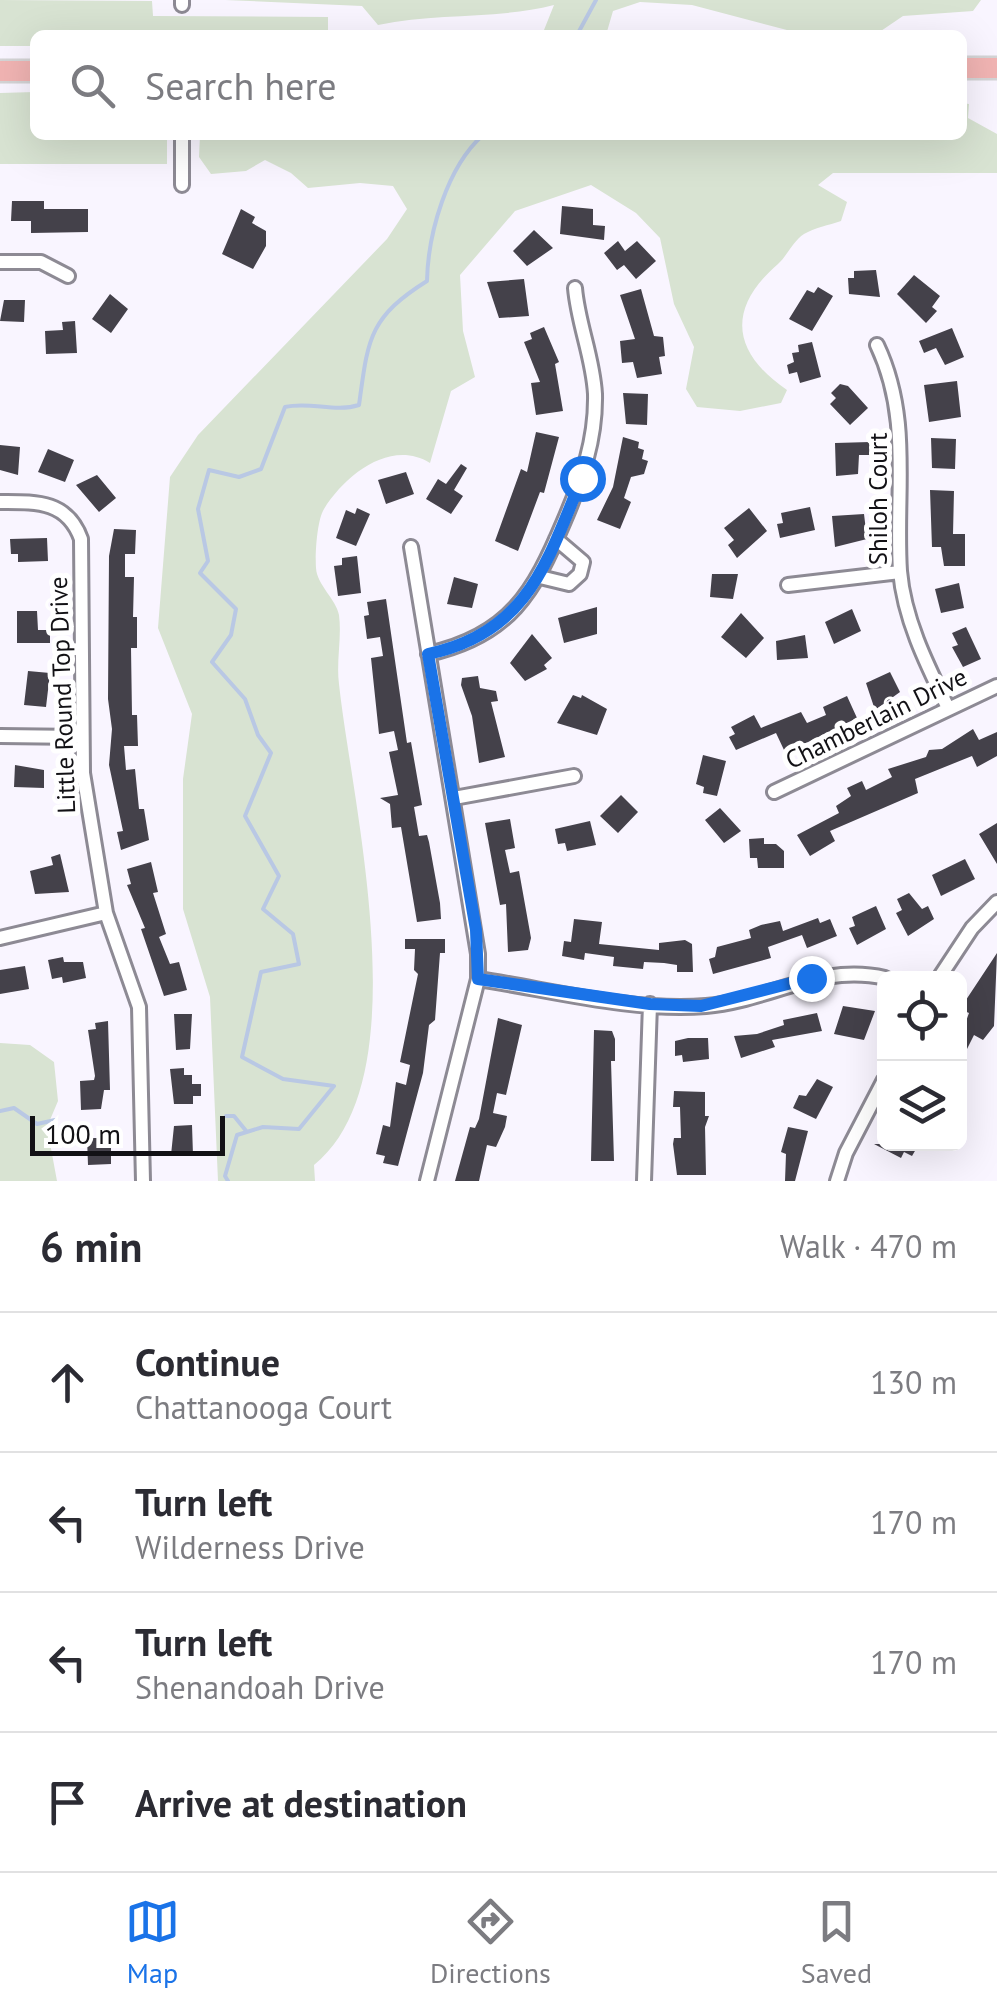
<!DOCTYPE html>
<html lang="en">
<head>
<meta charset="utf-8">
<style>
  :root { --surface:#fff; --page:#f2f2f3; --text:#2b2b33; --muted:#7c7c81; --line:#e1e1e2; --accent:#1a73e8 }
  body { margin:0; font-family:"PT Sans",sans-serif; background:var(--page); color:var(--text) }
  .controls { position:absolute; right:30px; bottom:30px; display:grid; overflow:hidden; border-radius:15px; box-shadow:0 10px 40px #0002 }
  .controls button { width:90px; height:90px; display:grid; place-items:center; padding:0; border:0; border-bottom:2px solid var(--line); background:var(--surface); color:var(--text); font:50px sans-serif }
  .scale { position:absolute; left:30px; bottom:25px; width:195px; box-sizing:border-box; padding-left:10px; border:5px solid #121115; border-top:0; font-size:28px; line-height:35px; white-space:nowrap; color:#121115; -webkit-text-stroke:8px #fff; paint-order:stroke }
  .stop { position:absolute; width:30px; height:30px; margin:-22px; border:8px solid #1a73e8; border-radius:50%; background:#fff }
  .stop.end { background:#1a73e8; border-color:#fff; box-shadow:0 2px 10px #0008 }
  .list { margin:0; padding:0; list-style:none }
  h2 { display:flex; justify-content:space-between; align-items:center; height:130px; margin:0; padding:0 40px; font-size:42px }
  h2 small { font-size:32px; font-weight:400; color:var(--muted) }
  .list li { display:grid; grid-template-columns:65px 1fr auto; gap:30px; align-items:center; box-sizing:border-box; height:140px; padding:0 40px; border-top:2px solid var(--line) }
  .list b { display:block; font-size:38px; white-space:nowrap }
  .list p { margin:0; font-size:32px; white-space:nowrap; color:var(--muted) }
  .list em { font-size:32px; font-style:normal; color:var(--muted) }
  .icon { flex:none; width:55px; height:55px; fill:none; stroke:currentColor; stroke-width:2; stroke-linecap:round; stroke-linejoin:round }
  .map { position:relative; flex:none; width:997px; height:1181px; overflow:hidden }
  .search { position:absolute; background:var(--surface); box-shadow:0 10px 40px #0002; left:30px; right:30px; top:30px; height:110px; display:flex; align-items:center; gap:25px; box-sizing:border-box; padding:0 35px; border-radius:15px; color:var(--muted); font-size:38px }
  .sheet { height:690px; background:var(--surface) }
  nav { display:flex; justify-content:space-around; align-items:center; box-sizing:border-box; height:140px; border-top:2px solid var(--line); background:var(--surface); font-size:28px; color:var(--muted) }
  nav a { display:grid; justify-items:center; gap:5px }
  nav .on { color:var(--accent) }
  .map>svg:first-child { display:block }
  .green { fill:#d8e3d2 }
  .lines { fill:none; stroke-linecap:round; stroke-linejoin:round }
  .stream { stroke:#b9c8e4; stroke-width:4 }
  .building { fill:#44414a }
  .minor-casing { stroke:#8d8a94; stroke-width:18 }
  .primary-casing { stroke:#d4d4d5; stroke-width:25 }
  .minor { stroke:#fff; stroke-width:12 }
  .primary { stroke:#f1b4b3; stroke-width:20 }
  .route { stroke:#1a73e8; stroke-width:12 }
  .labels { text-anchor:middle; stroke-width:10; stroke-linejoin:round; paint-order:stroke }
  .street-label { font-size:25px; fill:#121115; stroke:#fff }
</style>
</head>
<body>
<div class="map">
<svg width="997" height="1181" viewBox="0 0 997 1181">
  <rect width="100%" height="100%" fill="#f9f5ff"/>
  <path class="green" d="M0 0 152 1 153 16 328 17V35H35V46H0Z
    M225 0H981L973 11 903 16 875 35H806L692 5 640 2 613 11 606 35H542L554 5C496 20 437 12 378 25L362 6Z
    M35 92V135H167V164H0V93Z
    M962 103 969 104 968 118 997 134V173H833L818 185 847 202 841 221C829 225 814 228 804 234 793 241 787 256 778 264 727 308 731 352 787 390L781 403 740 411 697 407 686 389 694 347 674 304 660 238 636 213 591 185 515 211 460 275 463 331 475 377 451 391 430 463C391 439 346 474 324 509 317 520 315 554 316 568 317 585 336 599 339 615 342 638 336 661 339 684 352 805 421 1079 314 1165L315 1181H218L210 997 183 909V779L192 714 158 628 170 477 198 435 387 239 407 209 393 186 360 183 308 188 291 173 265 160 246 171 211 174 199 157 200 135H962Z
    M0 1043 30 1045 54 1062 58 1101 47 1127 57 1181H0Z"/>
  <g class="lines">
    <path class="stream" d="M577 35 596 0
      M0 1111 14 1108 37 1124 55 1120
      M226 1116H234L247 1132
      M228 1181 225 1176 237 1135 263 1127 299 1129 334 1086 283 1079 242 1057 261 972 299 964 293 934 263 909 279 876 245 816 271 753 258 735 245 699 212 662 231 635 236 609 200 573 208 561 198 509 209 470 239 477 261 469 285 407C311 401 334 413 359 405 368 340 368 318 427 281 428 233 447 167 483 135"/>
  </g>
  <path class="building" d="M12 201H44V209H88V232L31 233V221H11Z
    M562 206 593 209V225L605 226 604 240 560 234Z
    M241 209 255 217 252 223 266 231V246L253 269 222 254Z
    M534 230 553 248 527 266 513 251Z
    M618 241 625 251 637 241 656 261 636 279 624 265 617 270 604 253Z
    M876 270 880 297 849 294 848 278H854V271Z
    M914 275 940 296 932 307 937 311 926 323 897 294Z
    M524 279 529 316 499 318 487 282Z
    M818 287 833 296 812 331 789 319 807 290 814 293Z
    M641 289 654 336 663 337 665 356 659 357 662 374 637 378 633 362 622 363 620 341 635 339 620 295Z
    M110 294 128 309 111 333 92 319Z
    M4 300H25L24 322 0 321Z
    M75 321 77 353 46 354 45 331 63 330 62 322Z
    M544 327 559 362 555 364 563 411 536 415 531 383 540 382 524 342 532 339 530 333Z
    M952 328 964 357 945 365 936 348 924 353 919 341Z
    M812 342 821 377 800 383 797 372 789 374 787 365 794 362 792 353 799 352 798 345Z
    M957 381 961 417 929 422 924 385Z
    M840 384 848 386 868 408 850 425 830 404 836 398 831 393Z
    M623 393 648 394 647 425 626 424Z
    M536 432 559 437 544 493 540 492 518 551 495 541 521 469 527 472Z
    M623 437 639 442 638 448 644 450 642 459 648 461 644 474 631 477 624 498 631 502 620 529 597 520 613 487Z
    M931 438 956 439 955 469 932 468Z
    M870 442 871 455H859L858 474 836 476 835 443Z
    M0 445 20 447 18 475 0 470Z
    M48 449 74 460 65 482 38 472Z
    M461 464 467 468 454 490 463 496 451 514 426 499 438 479 446 484Z
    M406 472 414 494 386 504 378 480Z
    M97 475 116 498 99 512 76 485Z
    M930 490 954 491 953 534H965V566H944L941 547H932Z
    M810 507 815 530 780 538 777 524 783 523 781 513Z
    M357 508 370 514 356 546 336 538 346 510 355 514Z
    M749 508 767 531 737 558 728 545 734 540 724 528Z
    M864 514 867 539 835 547 832 516Z
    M114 529 136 530 135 554H125V577H134L133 617H137V648H131L132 715H137L138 746H124L126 770 135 769 139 809H144L149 840 121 850 117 832 123 831 109 765 112 729 108 699 109 556Z
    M47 538 48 561 18 562V554H11L10 539Z
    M357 556 361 593 338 596 334 566 342 565V558Z
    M712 574H738L733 599 710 597Z
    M454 577 478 584 472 608 447 604Z
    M959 583 964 608 941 613 935 589Z
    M386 599 407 743 411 742 422 805 414 807 419 836 427 835 429 842 440 903 441 919 417 922 401 827 392 828 390 804 380 798 398 795 389 752 398 750 394 731 379 734 371 658 383 656 380 637 367 639 364 616 369 615 367 602Z
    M597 607V634L564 643 558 618Z
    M852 609 861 631 834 644 825 622Z
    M17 611H37L38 630H50V643H17Z
    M741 613 764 638 746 658 721 637Z
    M966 627 981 659 963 667 952 647 958 645 952 633Z
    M532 634 552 658 544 665 547 669 525 681 510 663Z
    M805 635 808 658 777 660 776 641Z
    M28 671 50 673 46 707 24 705Z
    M890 672 900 692 875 710 866 683Z
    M478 676 480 688 496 691 498 701 491 702 505 757 479 763 472 716 461 685 462 678Z
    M573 695 581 698 582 695 607 709 597 735 557 723Z
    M847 696 857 718 802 745 800 741 784 750 776 733 736 750 729 737 735 734 731 727 754 715 761 728 801 712 807 723 826 715 823 707Z
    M973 729 979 740 997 732V756L977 767 972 756 915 779 918 793 830 831 835 841 810 856 797 835 839 813 836 806 851 796 847 788 862 781 866 790 892 777 888 769 926 757 929 750 942 749Z
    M703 755 726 761 717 796 703 793 704 787 696 784Z
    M15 765 44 770V788L14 787Z
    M621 795 638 812 618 833 600 816Z
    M720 808 741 831 724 843 705 820Z
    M510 819 515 848 505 850 510 873 519 871 531 938 528 950 508 952 506 904 500 905 485 823Z
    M590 821 596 845 567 851 565 843 558 844 555 829Z
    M997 823V864L979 834Z
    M764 838V844H776L784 851V868H758L757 858H750L749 839Z
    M60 854 69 892 35 894 30 871 53 865 51 857Z
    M965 859 975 879 941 896 932 875Z
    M151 862 158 892 153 893 166 934 159 937 170 964 179 962 187 990 164 996 141 929 145 928 127 885 131 884 127 869Z
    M909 893 922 909 928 906 934 919 908 936 896 913 902 910 897 899Z
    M876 906 886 929 857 945 849 928 855 926 852 917Z
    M818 918 820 923 830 919 837 936 807 948 802 935 768 947 771 958 713 974 709 959 715 957 717 947 751 938 749 930 761 925 780 921 783 931Z
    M574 919 602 922 599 944 659 950V943L685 940 692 944 693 972H677V965L664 963 644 962 643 969 613 966 614 957 585 953 584 960 562 956 564 941 571 942Z
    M405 939H445V953H440L435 1020 429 1025 423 1073 398 1166 383 1163 385 1156 376 1154 383 1125 390 1127 396 1082 406 1085 410 1065 400 1062 418 974 414 970 415 949H405Z
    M997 953 994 1026 983 1040 974 1035 960 1063V1038L969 1013 960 1009Z
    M63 957 64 962H83L86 978 63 983 62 977 52 979 48 960Z
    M25 966 29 989 0 994V970Z
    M843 1006 875 1011 864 1040 834 1034Z
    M817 1013 822 1031 772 1040 775 1047 741 1058 734 1036 757 1034 784 1025 783 1020Z
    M174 1014H192L190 1049 176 1050Z
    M498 1018 522 1025 506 1095 497 1093 493 1113 507 1116 505 1127 496 1147 487 1145 479 1181H455L470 1127 475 1128 479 1119Z
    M108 1021 110 1090H104L101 1109 81 1110 80 1081 94 1080 95 1076 88 1030 96 1029 95 1023Z
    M594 1030 612 1031 615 1039V1061H611L614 1161H591Z
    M688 1038H708L709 1059 683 1062 682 1055 675 1056V1041Z
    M184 1068V1075H192V1084H201V1096H193V1104H174L170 1069Z
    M817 1079 833 1087 816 1119 793 1108 799 1095 806 1096Z
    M674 1091 705 1092V1116H709L705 1127 706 1175H677L673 1144 674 1138H681L680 1107H673Z
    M192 1125 193 1155H171L174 1126Z
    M788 1127 808 1131 795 1181H785L786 1154 781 1152Z
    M87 1138H111V1164L88 1165Z
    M874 1144H919L912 1156 904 1152 901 1158Z"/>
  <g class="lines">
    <defs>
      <path id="minor" d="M182 5V0
        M182 135V185
        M0 262H41L68 276
        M877 345C912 419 895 492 900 571 904 619 927 665 948 708
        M0 502C35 502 67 500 81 539L83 773 106 913 139 1007 143 1181
        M411 547 478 954V979L427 1181
        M540 577 569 584 580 574 583 562 556 539
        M788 585 900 572
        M428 654C510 636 534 592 564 521 582 479 596 440 595 394 593 357 578 324 575 288
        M0 736 81 737
        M774 792 997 686
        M454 798 574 776
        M0 938 106 913
        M939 978 972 928 997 902
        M478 979C551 990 632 1012 706 1006 768 1001 820 963 885 978
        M644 1181 650 1004
        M837 1181 846 1153 884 1080"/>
      <path id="primary" d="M962 68H997
        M0 71H35"/>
    </defs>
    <use href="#minor" class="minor-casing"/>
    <use href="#primary" class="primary-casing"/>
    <use href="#minor" class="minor"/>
    <use href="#primary" class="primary"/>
  </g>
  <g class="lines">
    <path class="route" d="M582 478C547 562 528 633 428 654L476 930 478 979 650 1004 701 1006 811 978"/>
  </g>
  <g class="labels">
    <g class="street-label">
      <text transform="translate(878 499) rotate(-90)" y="9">Shiloh Court</text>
      <text transform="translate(62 695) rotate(-92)" y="9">Little Round Top Drive</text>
      <text transform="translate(876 718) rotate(-26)" y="9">Chamberlain Drive</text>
    </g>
  </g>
</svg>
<div class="controls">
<button><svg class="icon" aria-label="locate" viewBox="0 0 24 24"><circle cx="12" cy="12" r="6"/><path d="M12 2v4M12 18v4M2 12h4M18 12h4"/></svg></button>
<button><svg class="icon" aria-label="layers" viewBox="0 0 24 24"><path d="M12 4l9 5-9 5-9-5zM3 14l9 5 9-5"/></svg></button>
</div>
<div class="scale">100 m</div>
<div class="stop" style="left:582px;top:478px"></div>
<div class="stop end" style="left:811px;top:978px"></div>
<div class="search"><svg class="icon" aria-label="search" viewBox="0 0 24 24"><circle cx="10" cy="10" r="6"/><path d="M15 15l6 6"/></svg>Search here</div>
</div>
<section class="sheet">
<h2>6 min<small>Walk · 470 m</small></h2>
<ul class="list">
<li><svg class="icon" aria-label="ahead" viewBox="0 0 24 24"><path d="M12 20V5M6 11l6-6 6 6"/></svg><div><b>Continue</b><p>Chattanooga Court</p></div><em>130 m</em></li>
<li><svg class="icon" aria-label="left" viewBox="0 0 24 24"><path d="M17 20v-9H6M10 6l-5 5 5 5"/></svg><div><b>Turn left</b><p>Wilderness Drive</p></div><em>170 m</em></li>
<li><svg class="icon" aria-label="left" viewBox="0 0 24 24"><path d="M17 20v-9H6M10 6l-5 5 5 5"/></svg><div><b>Turn left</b><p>Shenandoah Drive</p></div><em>170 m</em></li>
<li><svg class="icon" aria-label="arrive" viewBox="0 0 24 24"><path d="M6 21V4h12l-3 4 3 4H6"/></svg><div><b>Arrive at destination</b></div></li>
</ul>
</section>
<nav>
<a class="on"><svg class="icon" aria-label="map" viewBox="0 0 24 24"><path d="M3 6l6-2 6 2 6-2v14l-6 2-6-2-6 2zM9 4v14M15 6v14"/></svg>Map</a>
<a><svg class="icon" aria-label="directions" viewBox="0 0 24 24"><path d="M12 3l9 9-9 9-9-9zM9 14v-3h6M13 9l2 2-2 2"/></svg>Directions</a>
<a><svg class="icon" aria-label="saved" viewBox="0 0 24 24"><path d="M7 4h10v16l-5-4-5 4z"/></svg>Saved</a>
</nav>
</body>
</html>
